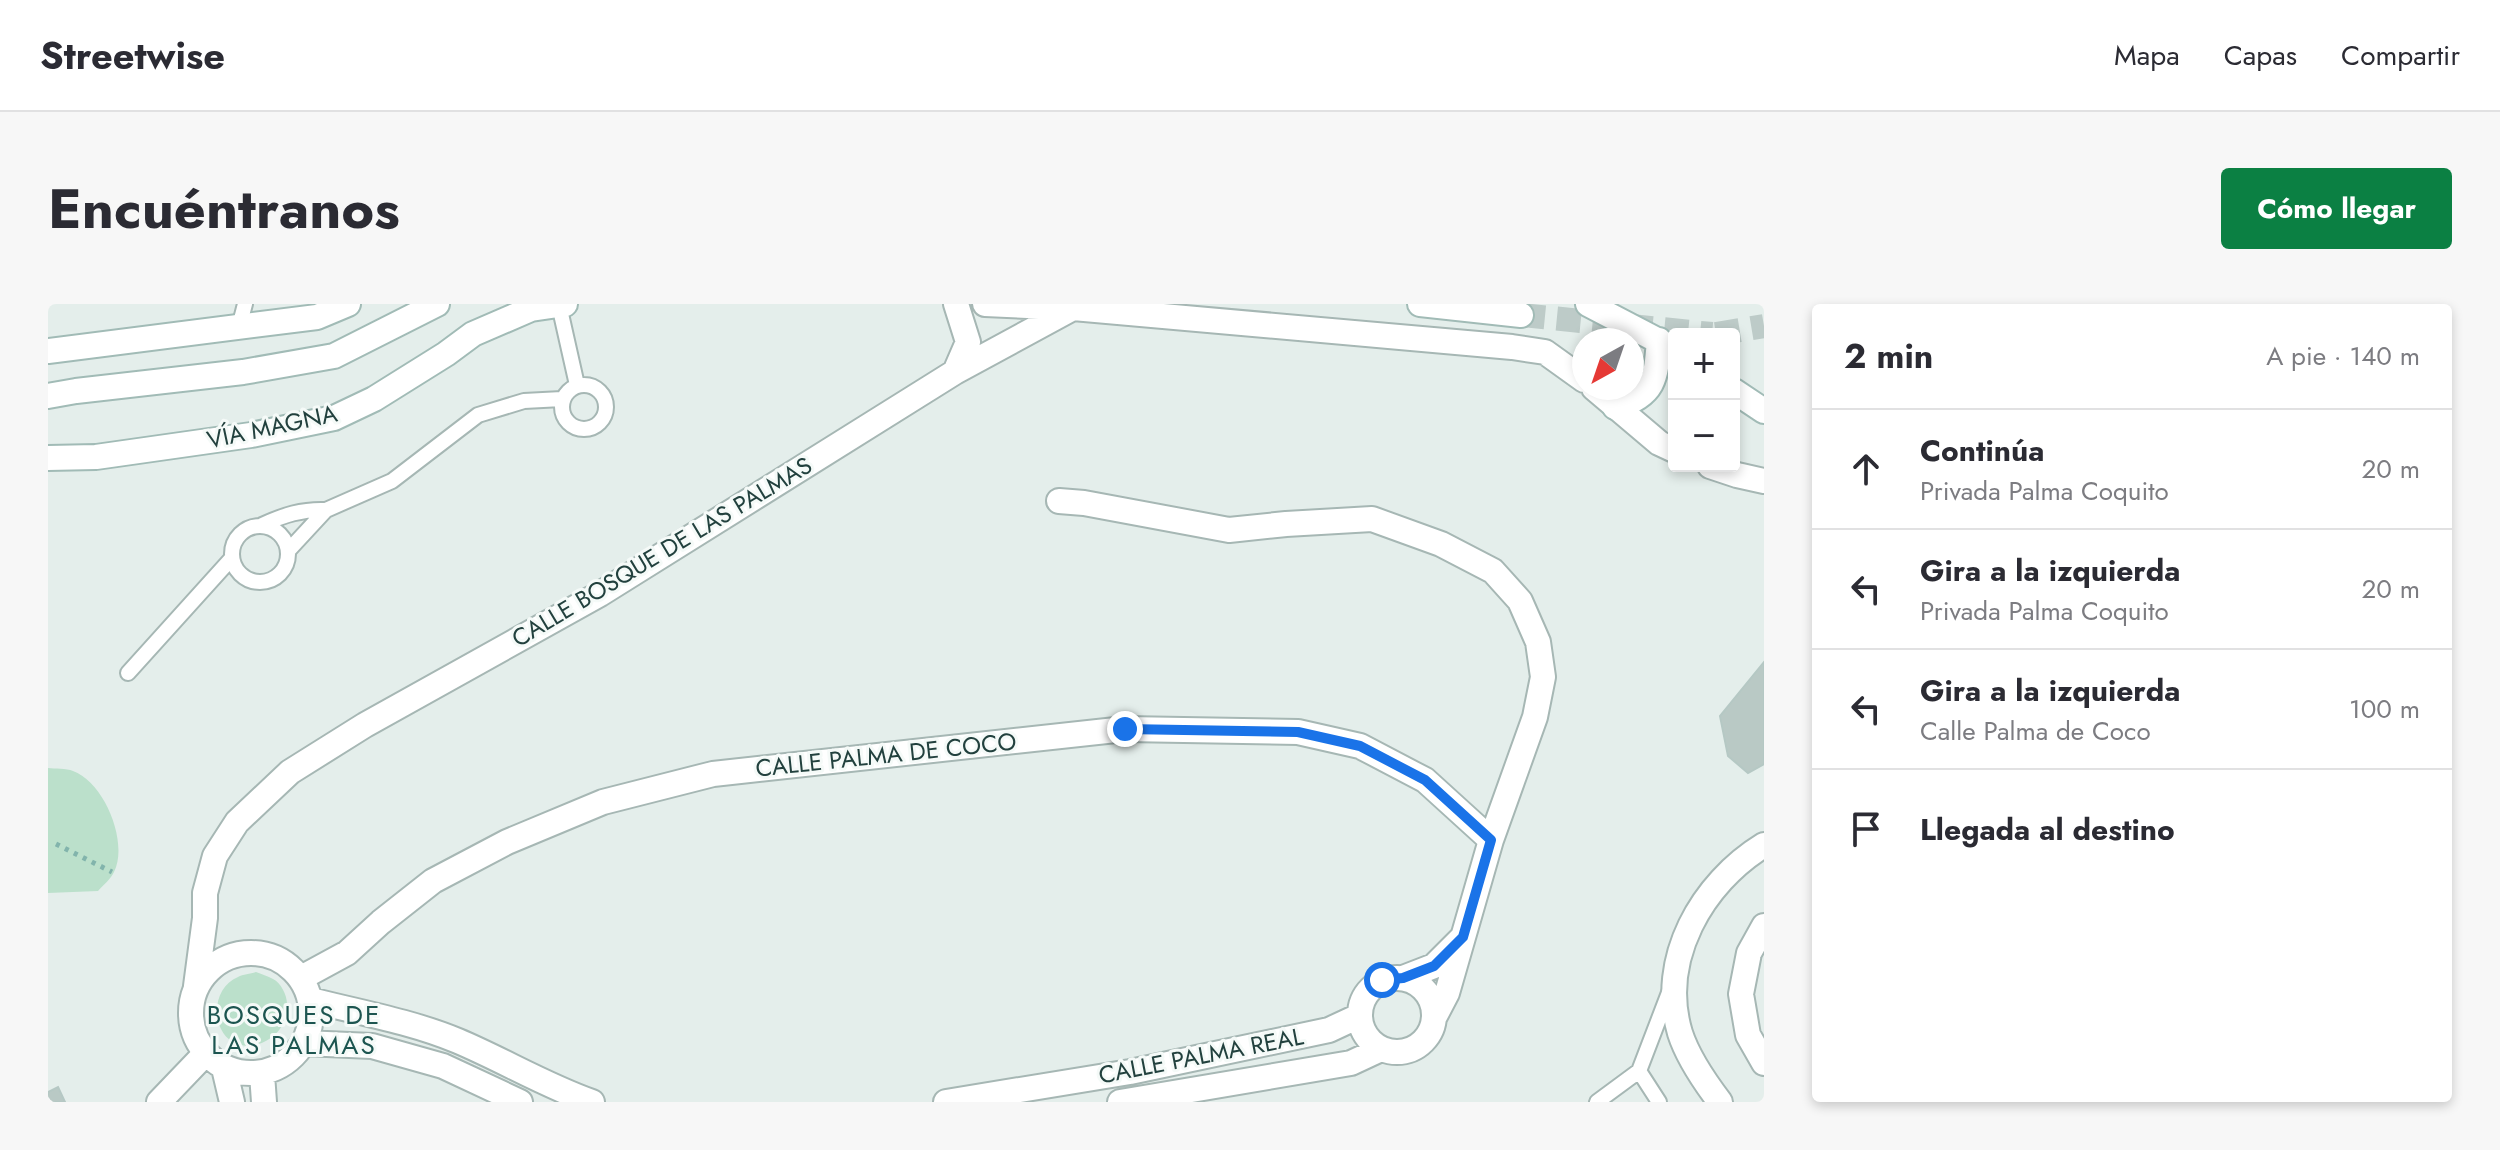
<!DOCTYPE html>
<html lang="es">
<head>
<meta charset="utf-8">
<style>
  :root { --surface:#fff; --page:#f7f7f7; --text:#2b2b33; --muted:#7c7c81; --line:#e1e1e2; --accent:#0b8043 }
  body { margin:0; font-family:Jost,sans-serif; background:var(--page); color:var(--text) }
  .controls { position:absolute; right:24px; top:24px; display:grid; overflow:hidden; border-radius:8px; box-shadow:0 4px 12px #0003 }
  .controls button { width:72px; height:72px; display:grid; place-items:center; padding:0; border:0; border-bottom:2px solid var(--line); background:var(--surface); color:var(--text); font:40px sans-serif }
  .compass { position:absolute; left:1524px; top:24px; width:72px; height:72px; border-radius:50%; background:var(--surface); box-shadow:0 4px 12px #0003; rotate:220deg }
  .stop { position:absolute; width:24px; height:24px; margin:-18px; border:6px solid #1a73e8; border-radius:50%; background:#fff }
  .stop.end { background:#1a73e8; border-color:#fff; box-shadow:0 2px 8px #0008 }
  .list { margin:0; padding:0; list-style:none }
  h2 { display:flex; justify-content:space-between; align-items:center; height:104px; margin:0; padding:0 32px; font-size:34px }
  h2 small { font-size:26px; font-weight:400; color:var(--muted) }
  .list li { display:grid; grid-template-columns:52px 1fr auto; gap:24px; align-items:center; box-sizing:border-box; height:120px; padding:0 32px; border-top:2px solid var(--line) }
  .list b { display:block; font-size:30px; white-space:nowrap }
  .list p { margin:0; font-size:26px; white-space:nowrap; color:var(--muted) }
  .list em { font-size:26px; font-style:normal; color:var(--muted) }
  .icon { flex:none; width:44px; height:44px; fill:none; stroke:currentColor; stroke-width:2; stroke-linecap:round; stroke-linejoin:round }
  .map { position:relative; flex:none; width:1716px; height:798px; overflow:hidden; border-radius:8px }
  header { display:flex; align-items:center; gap:48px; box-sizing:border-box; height:112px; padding:0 40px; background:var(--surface); border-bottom:2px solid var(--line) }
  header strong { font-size:38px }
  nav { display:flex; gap:44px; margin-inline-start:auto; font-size:28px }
  .intro { display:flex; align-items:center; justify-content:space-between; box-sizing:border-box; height:192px; padding:0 48px }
  h1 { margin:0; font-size:56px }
  .button { padding:20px 36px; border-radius:8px; background:var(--accent); color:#fff; font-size:28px; font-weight:700 }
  main { display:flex; gap:48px; padding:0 48px }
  aside { flex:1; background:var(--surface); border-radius:8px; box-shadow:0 4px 12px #0003 }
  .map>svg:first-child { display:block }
  .green { fill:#bbe0cb }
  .building { fill:#b9c9c5; stroke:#b5c8c4; stroke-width:2 }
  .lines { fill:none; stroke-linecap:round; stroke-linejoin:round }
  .secondary-tunnel { stroke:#bdcbc8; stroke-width:24; stroke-dasharray:24 12; stroke-linecap:butt }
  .lane-casing { stroke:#a6b7b4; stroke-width:18 }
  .street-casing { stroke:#a6b7b4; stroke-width:28 }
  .secondary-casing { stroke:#a1bbb6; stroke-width:28 }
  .path { stroke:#82b4ac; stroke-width:5; stroke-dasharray:4 6; stroke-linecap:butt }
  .lane { stroke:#fff; stroke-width:14 }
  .street { stroke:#fff; stroke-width:24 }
  .secondary { stroke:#fff; stroke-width:24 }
  .route { stroke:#1a73e8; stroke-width:10 }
  .labels { text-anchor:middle; stroke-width:6; stroke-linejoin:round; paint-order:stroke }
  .street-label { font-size:24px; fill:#22413e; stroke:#f5faf8 }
  .neighbourhood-label { font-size:26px; letter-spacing:2px; fill:#1c5550; stroke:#f5faf8 }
</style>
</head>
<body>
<header>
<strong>Streetwise</strong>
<nav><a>Mapa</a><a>Capas</a><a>Compartir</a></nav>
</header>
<div class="intro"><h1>Encuéntranos</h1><a class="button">Cómo llegar</a></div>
<main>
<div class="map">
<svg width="1716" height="798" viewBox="0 0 1716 798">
  <rect width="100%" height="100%" fill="#e4eeeb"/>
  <path class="green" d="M0 464C7 465 18 464 25 467 56 478 81 538 66 568 63 575 55 581 50 587L0 589Z
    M208 668C213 670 220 672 225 675 233 679 239 691 239 700 241 740 188 757 173 725 164 707 170 681 190 673 195 670 202 670 208 668Z"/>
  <path class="building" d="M1716 358V460L1700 469 1680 452 1672 412Z
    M10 783 17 798H0V788Z"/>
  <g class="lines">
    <path class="secondary-tunnel" d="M1473 11 1664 30
      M1668 30 1716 22"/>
    <defs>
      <path id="lane" d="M511 1 529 81
        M191 23 197 0
        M514 103a22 22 0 1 1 44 0a22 22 0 1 1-44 0Z
        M214 221C236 211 254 205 278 206
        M184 250a28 28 0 1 1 56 0a28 28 0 1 1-56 0Z
        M240 247 278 206 344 177 430 111 476 97 514 95
        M80 369 183 255
        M1591 767 1611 798
        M1549 798 1591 767 1622 686"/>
      <path id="street" d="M937 0 1025 4 1464 43 1497 48 1536 76
        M907 68 920 38 908 0
        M1546 84 1611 139 1626 146
        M1662 162 1689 171 1716 177
        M1011 197 1036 199 1181 226 1238 220 1324 215 1393 240 1445 267 1472 297 1490 338 1495 373 1487 413 1443 536 1399 689 1387 712
        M1716 622 1701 649 1693 690 1700 731 1716 759
        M143 709a60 60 0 1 1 120 0a60 60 0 1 1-120 0Z
        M1312 711a37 37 0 1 1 74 0a37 37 0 1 1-74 0Z
        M253 674 299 649 333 618 385 577 459 538 555 498 665 470 1077 425 1250 428 1312 442 1377 476 1443 536
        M1355 674 1386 662 1413 635
        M148 682 157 614V589L167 552 189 518 242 468 317 421 552 290 907 68 1025 4
        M262 696C310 708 365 718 410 737 455 756 498 782 544 798
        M256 739 324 742 395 762 472 798
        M176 764 184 798
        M214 770 216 798
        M111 798 157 750
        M898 798 1082 768 1281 726 1311 712
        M1072 798 1303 759 1333 745
        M1672 798C1656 777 1640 754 1632 729 1610 655 1654 579 1716 541"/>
      <path id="secondary" d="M1372 0 1473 11
        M1540 0 1626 45
        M0 47 269 13 300 0
        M1686 87 1716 107
        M0 92 28 87 195 68 286 52 389 0
        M1567 103C1607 92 1608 74 1611 36
        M0 154 48 153 203 131 286 114 326 95 398 50 425 30 483 5 517 0"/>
    </defs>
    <use href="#lane" class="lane-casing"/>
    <use href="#street" class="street-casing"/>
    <use href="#secondary" class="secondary-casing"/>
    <path class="path" d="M8 540 64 568"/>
    <use href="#lane" class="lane"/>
    <use href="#street" class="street"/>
    <use href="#secondary" class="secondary"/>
  </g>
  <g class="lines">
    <path class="route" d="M1077 425 1250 428 1312 442 1377 476 1443 536 1415 633 1386 662 1355 674 1334 676"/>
  </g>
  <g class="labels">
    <g class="street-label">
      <text transform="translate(224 123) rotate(-12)" y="8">VÍA MAGNA</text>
      <text transform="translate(614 248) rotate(-31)" y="8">CALLE BOSQUE DE LAS PALMAS</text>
      <text transform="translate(838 451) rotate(-6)" y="8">CALLE PALMA DE COCO</text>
      <text transform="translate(1153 752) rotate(-11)" y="8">CALLE PALMA REAL</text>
    </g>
    <g class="neighbourhood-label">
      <text x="246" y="720">BOSQUES DE<tspan x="246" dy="30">LAS PALMAS</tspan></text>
    </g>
  </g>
</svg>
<div class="controls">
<button>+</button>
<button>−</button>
</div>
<svg class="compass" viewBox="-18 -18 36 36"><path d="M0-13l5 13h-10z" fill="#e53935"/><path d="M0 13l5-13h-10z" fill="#7c7c81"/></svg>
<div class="stop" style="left:1334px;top:676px"></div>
<div class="stop end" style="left:1077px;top:425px"></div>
</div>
<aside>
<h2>2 min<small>A pie · 140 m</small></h2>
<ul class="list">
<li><svg class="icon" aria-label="ahead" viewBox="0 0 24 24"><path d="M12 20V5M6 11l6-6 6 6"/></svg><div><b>Continúa</b><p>Privada Palma Coquito</p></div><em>20 m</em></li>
<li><svg class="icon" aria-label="left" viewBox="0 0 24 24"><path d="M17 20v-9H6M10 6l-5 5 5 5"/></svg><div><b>Gira a la izquierda</b><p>Privada Palma Coquito</p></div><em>20 m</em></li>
<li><svg class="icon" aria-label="left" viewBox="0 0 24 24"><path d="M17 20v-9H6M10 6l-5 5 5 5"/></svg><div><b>Gira a la izquierda</b><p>Calle Palma de Coco</p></div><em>100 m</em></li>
<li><svg class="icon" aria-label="arrive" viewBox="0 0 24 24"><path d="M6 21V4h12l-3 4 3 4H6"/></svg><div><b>Llegada al destino</b></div></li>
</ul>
</aside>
</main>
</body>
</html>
